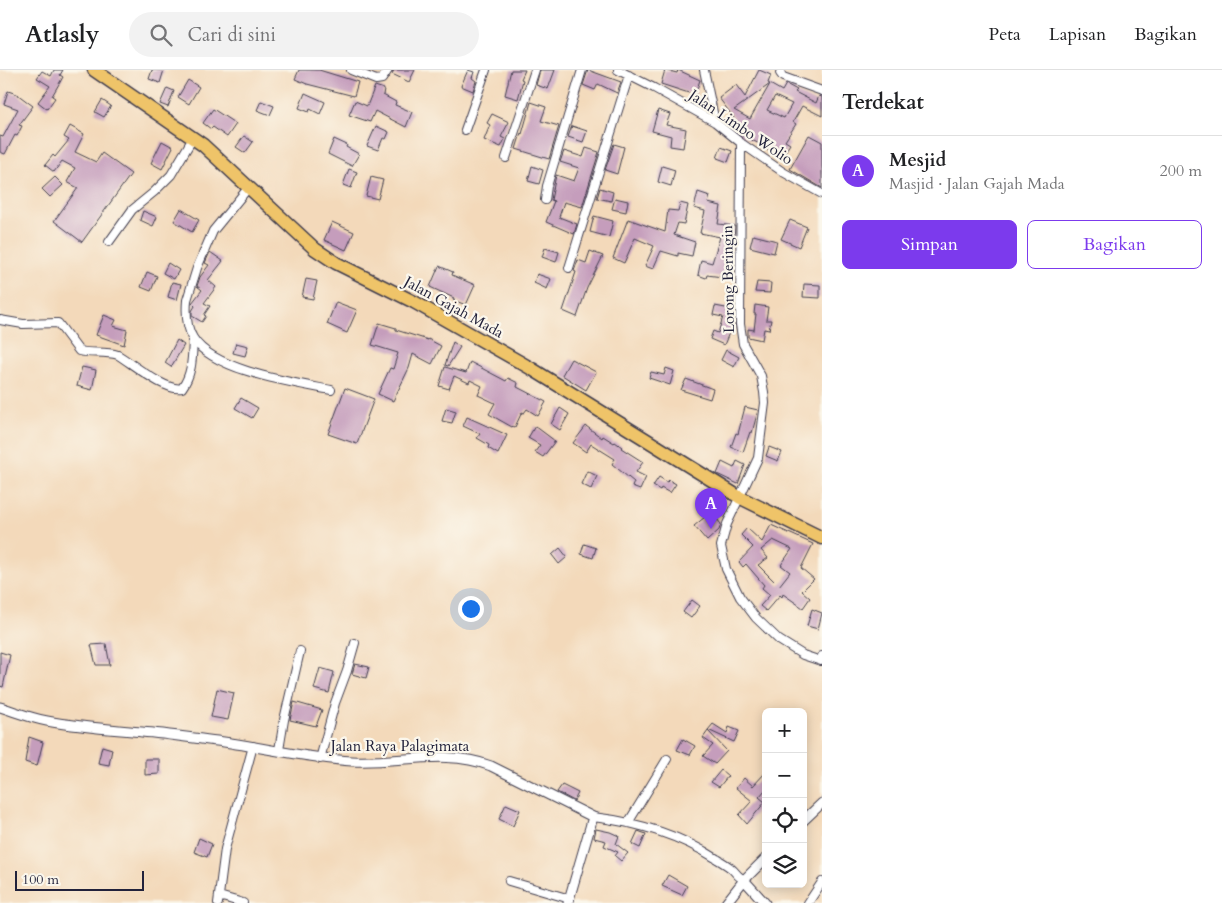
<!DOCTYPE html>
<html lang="id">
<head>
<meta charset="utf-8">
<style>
  :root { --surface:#fff; --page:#f2f2f2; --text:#202124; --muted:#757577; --line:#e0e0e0; --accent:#7c3aed }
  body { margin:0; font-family:Cardo,serif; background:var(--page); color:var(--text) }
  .controls { position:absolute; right:15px; bottom:15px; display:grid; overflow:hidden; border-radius:8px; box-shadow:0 2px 12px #0003 }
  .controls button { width:45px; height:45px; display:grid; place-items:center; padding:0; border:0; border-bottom:1px solid var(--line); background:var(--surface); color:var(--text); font:25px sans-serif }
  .scale { position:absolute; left:15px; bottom:12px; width:129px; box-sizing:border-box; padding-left:5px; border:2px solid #22223b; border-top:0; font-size:14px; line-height:18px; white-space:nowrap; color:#22223b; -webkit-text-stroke:4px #fbf7ec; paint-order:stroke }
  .you { position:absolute; left:470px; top:538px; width:18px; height:18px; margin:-12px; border:4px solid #fff; border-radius:50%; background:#1a73e8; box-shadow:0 0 0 8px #1a73e833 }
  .badge { display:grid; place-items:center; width:32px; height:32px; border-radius:50%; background:var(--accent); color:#fff; font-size:16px; font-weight:700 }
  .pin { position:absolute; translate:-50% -41px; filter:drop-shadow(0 1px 2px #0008) }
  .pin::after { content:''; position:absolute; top:26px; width:18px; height:15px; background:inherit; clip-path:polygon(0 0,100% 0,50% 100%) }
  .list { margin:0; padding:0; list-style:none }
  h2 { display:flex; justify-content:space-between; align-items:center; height:65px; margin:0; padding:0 20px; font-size:21px }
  h2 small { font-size:16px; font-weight:400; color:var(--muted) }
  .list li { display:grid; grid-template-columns:32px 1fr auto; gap:15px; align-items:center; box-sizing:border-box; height:70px; padding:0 20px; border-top:1px solid var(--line) }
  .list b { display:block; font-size:19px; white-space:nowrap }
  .list p { margin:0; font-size:16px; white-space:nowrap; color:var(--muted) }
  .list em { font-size:16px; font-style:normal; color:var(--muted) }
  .actions { display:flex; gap:10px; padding:15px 20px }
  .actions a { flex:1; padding:11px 0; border:1px solid var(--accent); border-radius:8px; text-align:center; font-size:18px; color:var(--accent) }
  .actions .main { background:var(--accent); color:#fff }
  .icon { flex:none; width:28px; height:28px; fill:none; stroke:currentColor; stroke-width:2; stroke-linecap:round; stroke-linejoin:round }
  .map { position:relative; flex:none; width:822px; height:833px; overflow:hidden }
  header { display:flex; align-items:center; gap:30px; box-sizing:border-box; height:70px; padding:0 25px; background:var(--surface); border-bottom:1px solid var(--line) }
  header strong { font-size:24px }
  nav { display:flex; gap:28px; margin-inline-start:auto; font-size:18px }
  .search { width:350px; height:45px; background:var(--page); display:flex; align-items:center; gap:12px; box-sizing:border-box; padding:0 18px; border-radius:28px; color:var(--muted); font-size:19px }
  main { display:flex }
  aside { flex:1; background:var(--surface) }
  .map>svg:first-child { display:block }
  .building { fill:#c59dbc; fill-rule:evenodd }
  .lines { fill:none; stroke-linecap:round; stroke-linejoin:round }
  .minor-casing { stroke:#413d4e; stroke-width:10 }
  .tertiary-casing { stroke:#413d4e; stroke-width:11 }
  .trunk-casing { stroke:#413d4e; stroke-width:15 }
  .minor { stroke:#fff; stroke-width:8 }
  .tertiary { stroke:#fff; stroke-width:9 }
  .trunk { stroke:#efc469; stroke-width:12 }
  .labels { text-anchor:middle; stroke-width:4.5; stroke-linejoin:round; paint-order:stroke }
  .street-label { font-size:15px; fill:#22223b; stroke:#fbf7ec }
</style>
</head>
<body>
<header>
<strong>Atlasly</strong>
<div class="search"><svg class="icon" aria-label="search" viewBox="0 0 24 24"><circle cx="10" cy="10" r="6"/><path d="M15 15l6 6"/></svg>Cari di sini</div>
<nav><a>Peta</a><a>Lapisan</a><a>Bagikan</a></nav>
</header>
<main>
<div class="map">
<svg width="822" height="833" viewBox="0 0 822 833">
  <rect width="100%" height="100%" fill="#fbf7ec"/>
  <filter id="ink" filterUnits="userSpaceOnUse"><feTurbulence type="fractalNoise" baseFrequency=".02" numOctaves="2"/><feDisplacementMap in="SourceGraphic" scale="10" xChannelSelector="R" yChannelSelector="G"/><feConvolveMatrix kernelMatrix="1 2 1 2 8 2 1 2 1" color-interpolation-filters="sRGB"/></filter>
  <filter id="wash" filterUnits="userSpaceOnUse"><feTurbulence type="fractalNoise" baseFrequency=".0096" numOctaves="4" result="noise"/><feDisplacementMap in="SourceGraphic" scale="20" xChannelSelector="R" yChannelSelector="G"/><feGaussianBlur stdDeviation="1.12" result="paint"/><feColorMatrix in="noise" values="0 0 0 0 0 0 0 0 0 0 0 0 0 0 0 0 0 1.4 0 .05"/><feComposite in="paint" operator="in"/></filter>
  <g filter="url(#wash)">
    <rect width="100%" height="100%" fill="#f3d9ba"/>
    <g id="blocks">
      <path class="building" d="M54 0H63L60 5 63 7 52 26 55 28 47 39 38 32 50 16 37 8 42 1 51 6Z
        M152 0H164L160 13 149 9Z
        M299 0H319L358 12 354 26 307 14 295 9Z
        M394 0H415L409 12 392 4Z
        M468 0 474 2 472 8 476 11 473 21 461 16Z
        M511 0H525L521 9 523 10 518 29 505 25Z
        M540 0H555L548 19 536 15Z
        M588 0 621 12 617 23 598 14 595 20 583 15Z
        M665 0 677 3 678 0 700 10 695 25 661 14Z
        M759 0 771 5 768 13 782 21 786 14 797 20 795 22 816 33 819 26 822 27V46L802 36 793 52 796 54 785 71 790 74 781 88 764 77V76L739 64 729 56 734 48 719 28 736 15 745 27ZM770 14 750 49 734 40 741 35ZM775 26 792 34 784 48 767 40Z
        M188 10 199 17 189 34 178 27Z
        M375 16 384 19 383 25 396 32 395 35 412 42 406 57 375 41 370 52 349 45 355 31 367 36Z
        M167 18 174 21 168 37 160 34Z
        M8 21 17 24 33 36 19 55 22 56 17 66 15 65 5 84 0 82V66L3 67 18 39 4 34Z
        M305 23 325 32 320 44 310 39 309 42 299 38Z
        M102 30 111 36 104 47 95 42Z
        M261 31 274 36 270 45 257 40Z
        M531 32 546 37 541 51 559 56 549 89 516 79 521 63 522 64Z
        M213 39 236 54 227 67 213 57 211 59 203 53Z
        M658 40 670 44 666 55 686 59 683 78 670 76 671 66 652 61Z
        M492 44 509 52 501 67 505 69 501 77 484 70 490 55 487 53Z
        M70 56 84 64 75 82 96 92 102 83 131 104 82 172 54 151 78 118 67 112 75 98 62 91 54 102 45 95 53 85 55 87 69 70 64 67Z
        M376 56 389 62 386 69 383 68 378 80 367 76Z
        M572 56 587 61 583 72 568 67Z
        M809 65 822 72V118L790 99Z
        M244 66 253 72 245 83 236 77Z
        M334 69 347 75 346 77 359 84 352 96 328 84Z
        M162 71 173 77 162 99 151 93Z
        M614 74 624 77 617 104 605 100Z
        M721 77 732 81 728 92 717 88Z
        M586 78 599 82 582 137 564 132 559 147 577 154 574 164 546 152 554 131 551 130 556 105 574 111 579 98 560 92 564 81 583 87Z
        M532 96 543 100 539 114 528 111Z
        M662 96 675 100 671 116 658 112Z
        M349 99 357 102 351 118 343 115Z
        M55 107 63 115 50 127 42 119Z
        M371 107 383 110 378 129 366 126Z
        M600 118 613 122 611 131 597 128Z
        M698 122 710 126 708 133 721 136 718 154 735 156 734 167H729L725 179 735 182V189L734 192 732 191 730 208 707 205 706 208 698 205 701 190 712 193 720 167 700 163 705 141 694 138Z
        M615 128 628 131 626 142 612 139Z
        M680 133 688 135 684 154 678 153 674 165 695 172 692 186 678 183V186L661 181 653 199 645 196 654 176 635 168 624 193 613 188 628 149 665 162 668 140 678 141Z
        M181 139 199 150 192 162 174 151Z
        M143 141 157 147 153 156 140 150Z
        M594 146 613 151 609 167 590 162Z
        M790 150 807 157 799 177 781 169Z
        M332 152 354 162 346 180 324 170Z
        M753 165 777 171 774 183 750 177Z
        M545 178 559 182 556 192 542 187Z
        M590 181 603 186 587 218 577 247 563 241 576 202 574 201 578 190 586 193Z
        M210 182 223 191 208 210 216 217 204 233 210 236 204 245 206 246 202 252 192 246V241L195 236 192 233 202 220 197 216 200 207 209 195 205 193Z
        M168 193 179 200 174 209 163 203Z
        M439 196 453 202 452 205 475 215 466 235 453 230 454 228 430 217Z
        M147 202 157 206 151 221 141 217Z
        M537 204 551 209 547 219 534 213Z
        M306 209 317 211 313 229 302 227Z
        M172 212 181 214 177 230 168 227Z
        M757 212 771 213 770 223 755 222Z
        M804 214 820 215V228L803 227Z
        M336 232 357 240 347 263 327 254Z
        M755 235 768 237 766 250H771L769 260 764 259 762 270 748 267V259L754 260 756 244H754Z
        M715 236 731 239 729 252 734 254 735 258 733 264 729 263 724 275 710 269 713 261 718 263 723 247 713 245Z
        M104 245 116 250 113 256 127 260 124 275 96 265Z
        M379 253 396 258V260L428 270V269L441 276 432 294 413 284 409 298 393 331 378 324 390 298 393 299 398 283 372 275Z
        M177 270 184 275 171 297 165 293Z
        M453 272 460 277 448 296 445 295Z
        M236 273 248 276 245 286 233 283Z
        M726 280 739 287 734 297 721 290Z
        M571 289 596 302 586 320 562 305Z
        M470 292 506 311 508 308 518 313 517 317 546 332 538 346 527 339 524 343 522 342 515 357 513 356 512 357 489 344 495 333 478 325 482 316 470 310 469 313 454 306 449 319 439 316 445 297 466 303Z
        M82 297 96 300 92 320 77 316Z
        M666 298 674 301 670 315 649 308 651 302 664 305Z
        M686 309 713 319 710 329 681 320Z
        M345 318 374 329 357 374 328 364Z
        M241 328 258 338 252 348 235 338Z
        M745 337 758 340 752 363 750 362 743 382 731 377 736 363 738 364Z
        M446 338 456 341 452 353 442 351Z
        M560 338 569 344 560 360 551 354Z
        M467 347 507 365 498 384 488 378 489 375 477 368 480 364 463 356Z
        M535 356 555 371 543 387 535 382 540 375 528 368Z
        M586 356 602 368 603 366 614 373 615 372 622 377 621 378 643 392 636 402 646 407 640 420 632 417 634 412 612 394 615 389 591 374 586 382 573 373Z
        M769 377 782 382 778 391 766 386Z
        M737 391 745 395 738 414 717 404 722 392 734 398Z
        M587 401 597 406 591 419 581 414Z
        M659 407 667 412 669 410 676 414 670 423 661 418 660 420 653 416Z
        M711 442 721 454 719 460 707 471 694 456Z
        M771 455 813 474 801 498 814 509 802 521 810 528 803 538 783 524 782 527 780 525 766 541 760 536 770 525 762 518 764 515 746 494 743 497 739 492 753 477 741 465 747 458 762 472ZM773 470 792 479 781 495 790 502 779 516 758 495 768 488 761 480Z
        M584 474 596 478 593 488 581 484Z
        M560 478 567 487 559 494 552 485Z
        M692 530 700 536 691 548 683 542Z
        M812 539 822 543 818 559 807 556Z
        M106 574 110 595H96L91 575Z
        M0 582 10 585 3 617 0 616Z
        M355 594 369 597 366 608 352 604Z
        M320 598 334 602 329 623 314 619Z
        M217 619 234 623 228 650 211 647Z
        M294 632 322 640 316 656 290 650Z
        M713 654 727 663 729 657 739 661 734 672 708 660Z
        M708 661 727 681 715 694 703 686 713 675 703 668Z
        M29 667 43 672 37 696 25 692Z
        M683 669 695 676 690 685 677 680Z
        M102 676 112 679 109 695 98 693Z
        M145 689H159V704L145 705Z
        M721 700 728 706 719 717 711 712Z
        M766 702V719L759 727 765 732 747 754 739 745 752 731 736 718 744 708 753 716Z
        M562 715 578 723 574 731 557 722Z
        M506 734 520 740 513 756 499 749Z
        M596 759 610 762 619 766 616 774 628 783 621 791 615 786 618 782 604 776 606 771 594 768Z
        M638 761 646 764 640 778 632 774Z
        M199 768 212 774 207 787 194 782Z
        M668 805 687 816 682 825 662 816Z"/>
    </g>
  </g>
  <g filter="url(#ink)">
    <use href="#blocks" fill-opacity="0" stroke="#413d4e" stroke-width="1"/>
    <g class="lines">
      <defs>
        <path id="minor" d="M351 0 376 10 382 9 388 0
          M618 0 654 18 715 52 741 73 783 102 822 124
          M704 0 715 52
          M781 0 780 3 783 7 822 21
          M465 60 486 0
          M741 73 740 254 743 274 761 306 764 322 765 333 758 388 727 454 721 476 726 499 740 527 756 548 779 570 803 585 821 591 822 586
          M506 88 535 0
          M249 117 213 161 197 198 187 230C186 242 186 257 193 268 213 301 295 313 331 320
          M545 130 547 116 582 0
          M109 172 132 140 154 122 171 105 193 68
          M569 198 629 5
          M0 250 23 254 58 253 79 281C92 284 105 281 118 285 133 294 166 322 182 318 193 303 192 286 193 269
          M279 680 284 650 300 581
          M320 689 335 633 347 601 355 573
          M593 747C636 752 680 765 717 789 722 792 729 796 733 800 736 804 739 807 744 810
          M628 753 667 689
          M509 811 570 829
          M219 826 243 833
          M218 833 225 779 253 676
          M808 833 822 812"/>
        <path id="tertiary" d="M0 637C16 642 31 648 47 651 79 657 110 659 142 662 167 664 192 668 217 671 262 677 306 688 352 691 398 694 445 678 491 696L593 747 568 833
          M803 751 822 733
          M744 810 765 833
          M726 833 744 810 766 788"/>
        <path id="trunk" d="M94 0 203 75 315 179 336 193 414 232 532 299 739 427 822 468"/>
      </defs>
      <use href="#minor" class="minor-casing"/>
      <use href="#tertiary" class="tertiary-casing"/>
      <use href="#trunk" class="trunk-casing"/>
      <use href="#minor" class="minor"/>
      <use href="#tertiary" class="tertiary"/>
      <use href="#trunk" class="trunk"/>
    </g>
  </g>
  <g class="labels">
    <g class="street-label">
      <text transform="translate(741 57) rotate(34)" y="5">Jalan Limbo Wolio</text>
      <text transform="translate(728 209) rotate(-91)" y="5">Lorong Beringin</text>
      <text transform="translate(454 237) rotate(29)" y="5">Jalan Gajah Mada</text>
      <text x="400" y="681">Jalan Raya Palagimata</text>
    </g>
  </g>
</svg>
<div class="controls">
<button>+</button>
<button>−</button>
<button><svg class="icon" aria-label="locate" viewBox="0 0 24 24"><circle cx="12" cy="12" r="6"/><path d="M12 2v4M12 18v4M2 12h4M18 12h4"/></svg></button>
<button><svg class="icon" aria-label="layers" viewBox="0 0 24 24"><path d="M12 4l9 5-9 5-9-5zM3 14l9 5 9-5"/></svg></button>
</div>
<div class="scale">100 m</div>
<div class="you"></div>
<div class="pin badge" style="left:711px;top:459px">A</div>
</div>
<aside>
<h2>Terdekat<small></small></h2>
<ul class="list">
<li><span class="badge">A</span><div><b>Mesjid</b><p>Masjid · Jalan Gajah Mada</p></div><em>200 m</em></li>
</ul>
<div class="actions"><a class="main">Simpan</a><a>Bagikan</a></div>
</aside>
</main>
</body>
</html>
